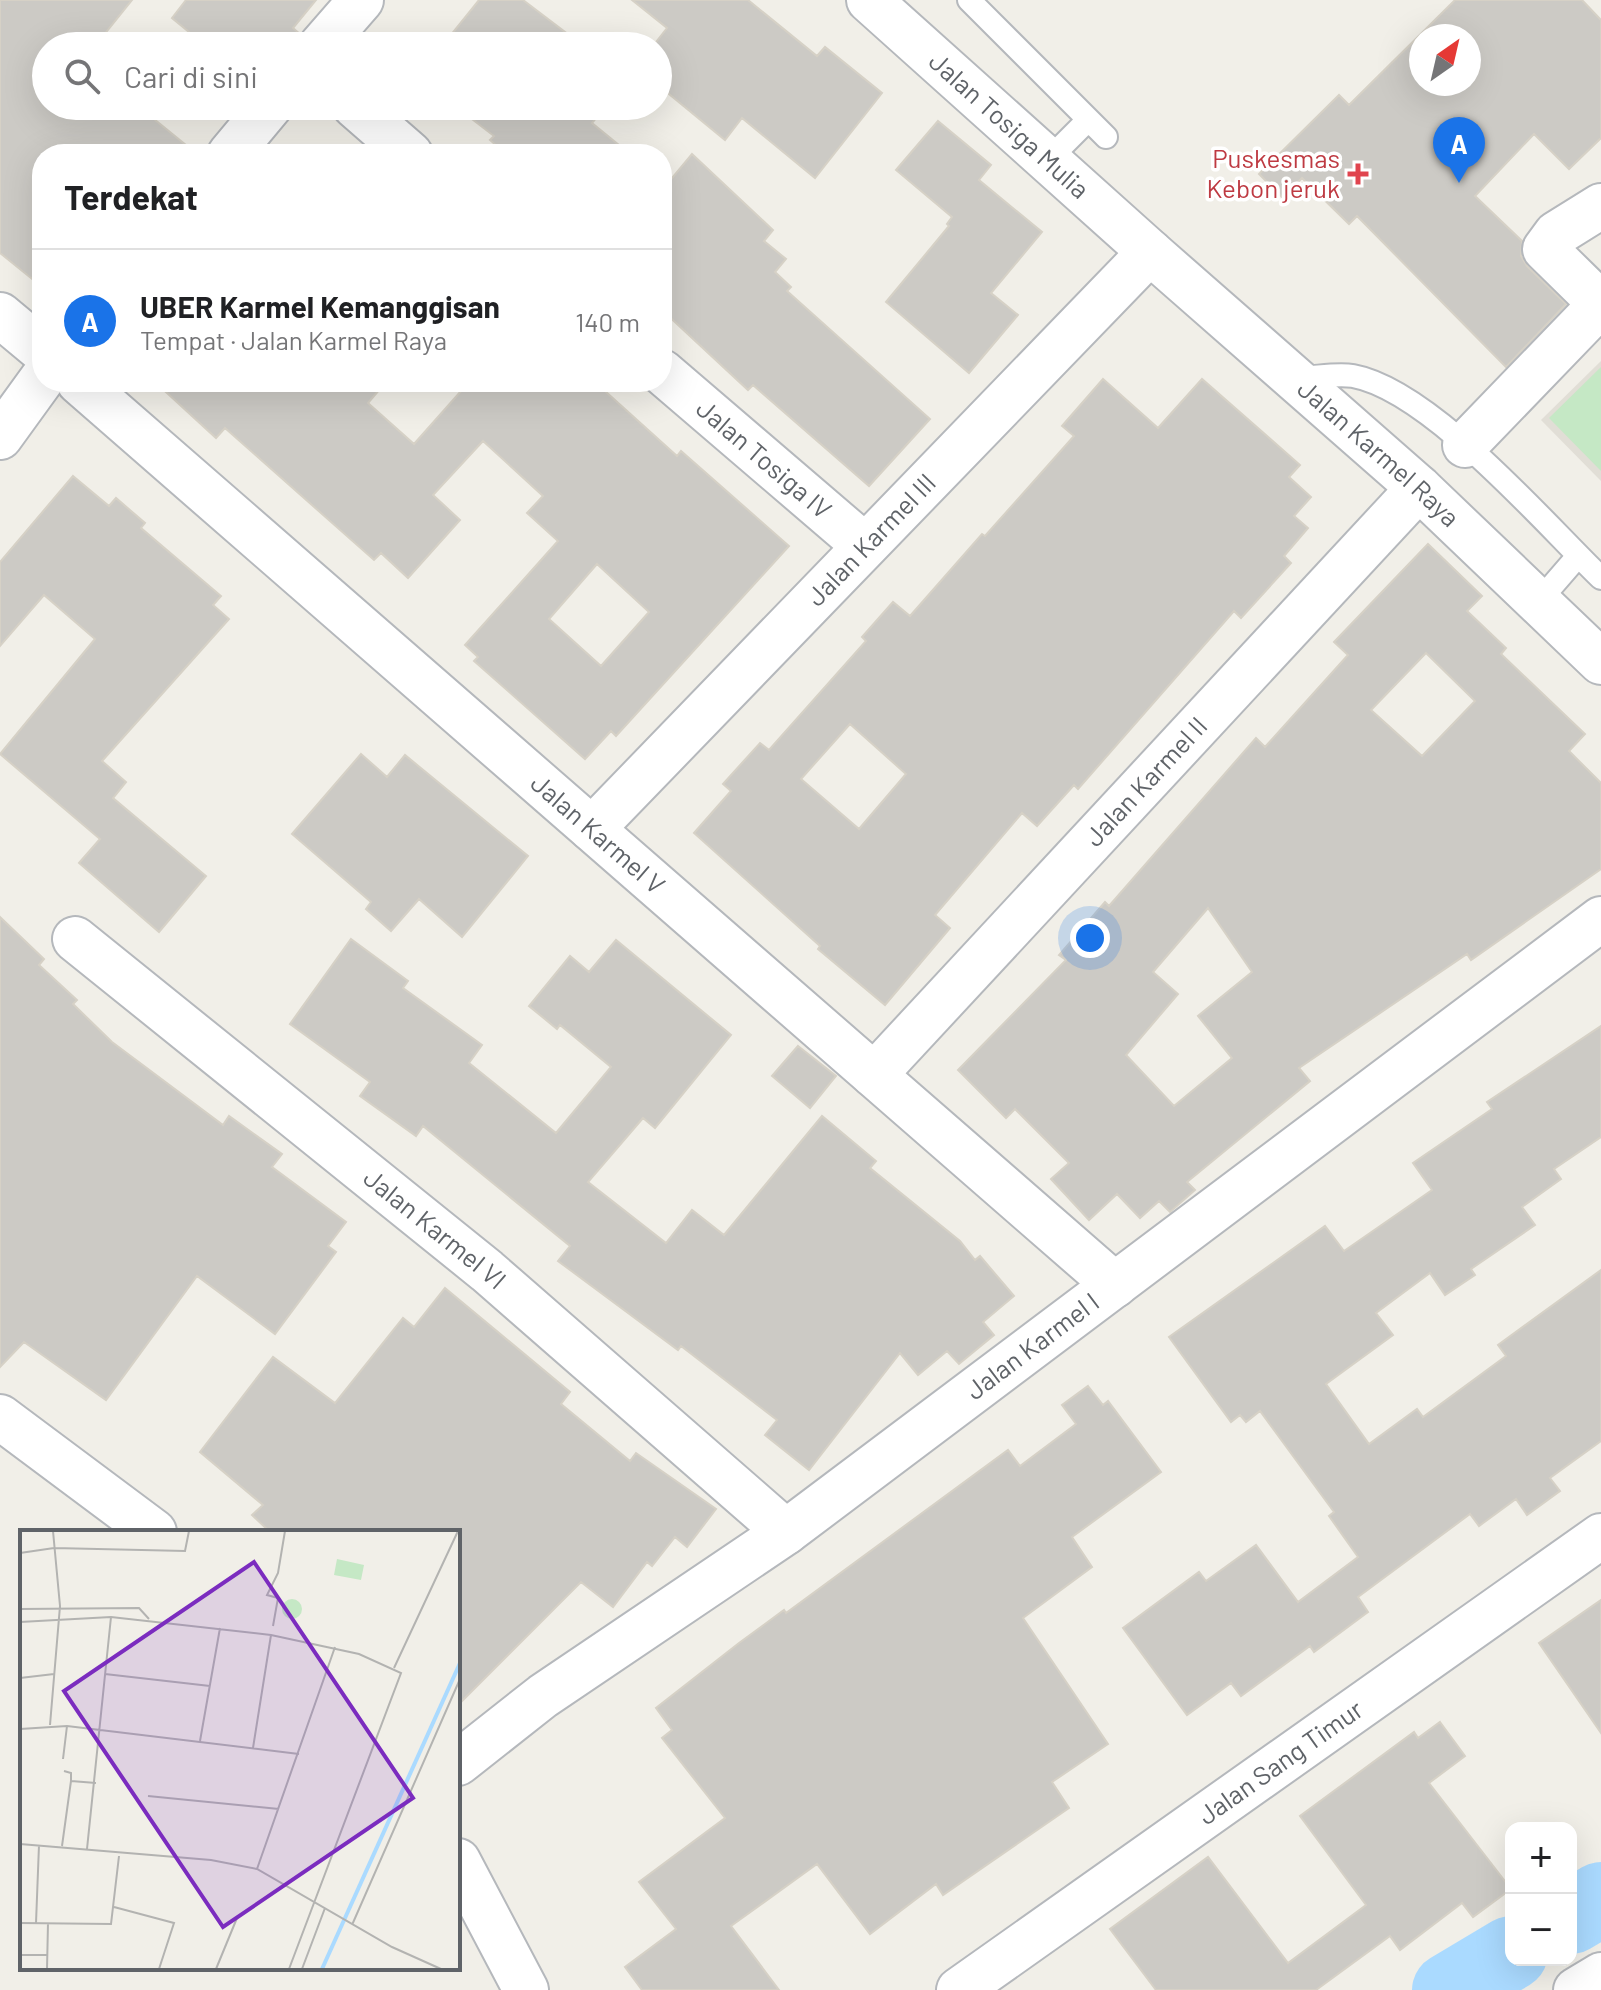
<!DOCTYPE html>
<html lang="id">
<head>
<meta charset="utf-8">
<style>
  :root { --surface:#fff; --page:#f6f6f6; --text:#202124; --muted:#757577; --line:#e0e0e0; --accent:#1a73e8 }
  body { margin:0; font-family:Barlow,sans-serif; background:var(--page); color:var(--text) }
  .controls { position:absolute; right:24px; bottom:24px; display:grid; overflow:hidden; border-radius:16px; box-shadow:0 8px 32px #0002 }
  .controls button { width:72px; height:72px; display:grid; place-items:center; padding:0; border:0; border-bottom:2px solid var(--line); background:var(--surface); color:var(--text); font:40px sans-serif }
  .compass { position:absolute; left:1409px; top:24px; width:72px; height:72px; border-radius:50%; background:var(--surface); box-shadow:0 8px 32px #0002; rotate:34deg }
  .you { position:absolute; left:1090px; top:938px; width:28px; height:28px; margin:-20px; border:6px solid #fff; border-radius:50%; background:#1a73e8; box-shadow:0 0 0 12px #1a73e833 }
  .badge { display:grid; place-items:center; width:52px; height:52px; border-radius:50%; background:var(--accent); color:#fff; font-size:26px; font-weight:700 }
  .pin { position:absolute; translate:-50% -66px; filter:drop-shadow(0 2px 4px #0008) }
  .pin::after { content:''; position:absolute; top:42px; width:28px; height:24px; background:inherit; clip-path:polygon(0 0,100% 0,50% 100%) }
  .list { margin:0; padding:0; list-style:none }
  h2 { display:flex; justify-content:space-between; align-items:center; height:104px; margin:0; padding:0 32px; font-size:34px }
  h2 small { font-size:26px; font-weight:400; color:var(--muted) }
  .list li { display:grid; grid-template-columns:52px 1fr auto; gap:24px; align-items:center; box-sizing:border-box; height:144px; padding:0 32px; border-top:2px solid var(--line) }
  .list b { display:block; font-size:30px; white-space:nowrap }
  .list p { margin:0; font-size:26px; white-space:nowrap; color:var(--muted) }
  .list em { font-size:26px; font-style:normal; color:var(--muted) }
  .icon { flex:none; width:44px; height:44px; fill:none; stroke:currentColor; stroke-width:2; stroke-linecap:round; stroke-linejoin:round }
  .map { position:relative; flex:none; width:1601px; height:1990px; overflow:hidden }
  .search { position:absolute; background:var(--surface); box-shadow:0 8px 32px #0002; left:32px; top:32px; width:640px; height:88px; display:flex; align-items:center; gap:20px; box-sizing:border-box; padding:0 28px; border-radius:44px; color:var(--muted); font-size:30px }
  .panel { position:absolute; background:var(--surface); box-shadow:0 8px 32px #0002; left:32px; top:144px; width:640px; height:248px; border-radius:32px }
  .map>svg:first-child { display:block }
  .education { fill:#e1ded6 }
  .green { fill:#c5e8c5 }
  .lines { fill:none; stroke-linecap:round; stroke-linejoin:round }
  .river { stroke:#aadaff; stroke-width:74 }
  .building { fill:#cccac5; stroke:#d6d1c6; stroke-width:2; fill-rule:evenodd }
  .service-casing { stroke:#b5b8bc; stroke-width:26 }
  .minor-casing { stroke:#b5b8bc; stroke-width:48 }
  .service { stroke:#fff; stroke-width:22 }
  .minor { stroke:#fff; stroke-width:44 }
  .health-dot { fill:#e0444e; stroke:#fff; stroke-width:3 }
  .labels { text-anchor:middle; stroke-width:7; stroke-linejoin:round; paint-order:stroke }
  .street-label { font-size:26px; fill:#5f6368; stroke:#fff }
  .health-label { font-size:26px; fill:#be3a42; stroke:#fff; text-anchor:end }
  .inset-river { fill:none; stroke:#aadaff; stroke-width:4 }
  .inset-road { fill:none; stroke:#b3b3b1; stroke-width:2 }
  .view { fill:#7b2cbf; fill-opacity:0.15; stroke:#7b2cbf; stroke-width:4 }
  .inset-edge { fill:none; stroke:#5f6368; stroke-width:4 }
</style>
</head>
<body>
<div class="map">
<svg width="1601" height="1990" viewBox="0 0 1601 1990">
  <rect width="100%" height="100%" fill="#f1efe8"/>
  <path class="education" d="M1601 361V481L1541 420Z"/>
  <path class="green" d="M1601 367V471L1549 418Z"/>
  <g class="lines">
    <path class="river" d="M1571 1917 1601 1899
      M1449 1990 1511 1953"/>
  </g>
  <path class="building" d="M0 0H132L95 46H46L45 106H138L197 154H42V287L0 253Z
    M186 0H316L293 28 300 34 297 46H206L172 18Z
    M479 0H523L569 35 561 46H442Z
    M632 0H748L817 56 825 47 882 93 815 178 742 118 725 140 658 85V46H653L667 28Z
    M1455 0H1582L1601 20V138L1569 169 1534 134 1475 196 1522 241 1521 256 1527 266 1566 304 1506 367 1357 216 1349 224 1302 178 1283 198 1259 174 1339 95 1349 105ZM1421 36H1469V84H1421Z
    M455 106H606L592 123 630 154H506L490 140 494 136Z
    M938 121 991 165 979 180 1042 232 991 293 1018 315 969 373 886 302 949 226 947 224 952 217 896 170Z
    M692 154 773 230 764 241 786 259 775 272 791 287 787 291 930 419 869 486 753 385 748 390 662 310V190Z
    M1103 379 1158 428 1202 379 1300 465 1289 477 1311 497 1294 516 1308 528 1284 556 1291 563 1241 618 1234 611 1078 789 1074 785 1037 826 1022 813 935 915 950 928 885 1005 818 949 820 946 694 833 731 791 723 784 760 743 769 750 866 641 862 637 893 602 910 616 982 534 985 536 1074 436 1062 426ZM850 724 906 774 859 829 801 779Z
    M155 382H386L368 403 414 444 469 382H595L677 456 681 451 789 546 616 736 611 731 585 759 474 661 478 657 465 645 558 541 527 513 543 496 483 441 433 495 460 520 408 578 381 553 374 560 225 428 216 438ZM597 564 649 612 601 666 549 619Z
    M73 476 109 506 116 498 145 523 141 528 221 596 213 605 229 619 102 761 126 782 113 798 206 876 159 932 79 863 100 839 0 754 95 639 44 595 0 646V562Z
    M1428 544 1482 596 1467 611 1506 648 1501 654 1585 734 1569 751 1601 783V869L1471 960 1467 954 1299 1068 1310 1081 1187 1182 1195 1190 1170 1212 1159 1201 1140 1218 1117 1194 1089 1220 1051 1179 1069 1163 1015 1109 1006 1118 958 1070 1066 960 1059 955 1105 902 1109 906 1256 738 1265 747 1348 655 1334 642ZM1426 653 1475 701 1422 756 1371 710ZM1208 908 1252 972 1198 1016 1232 1058 1174 1106 1126 1055 1178 994 1153 972Z
    M361 754 387 777 405 755 528 856 462 937 419 899 391 931 366 909 371 902 292 834Z
    M0 917 44 959 39 965 77 1000 73 1004 112 1042 223 1125 229 1116 282 1154 272 1167 346 1222 328 1246 336 1252 275 1334 197 1276 106 1400 24 1342 0 1367Z
    M351 939 408 981 403 988 482 1045 469 1063 556 1133 611 1067 560 1025 557 1029 529 1006 570 956 589 972 616 940 731 1035 655 1128 643 1118 588 1182 666 1243 692 1210 724 1235 822 1116 876 1161 870 1168 960 1241 975 1260 980 1256 1014 1296 983 1322 994 1335 959 1364 947 1351 918 1375 900 1353 809 1470 765 1435 777 1420 681 1346 678 1350 558 1261 570 1246 423 1126 416 1136 360 1096 370 1082 290 1024Z
    M1601 1026V1137L1554 1169 1561 1179 1522 1207 1535 1225 1471 1269 1475 1275 1445 1295 1430 1273 1376 1313 1393 1335 1326 1384 1369 1444 1417 1409 1423 1417 1506 1356 1498 1345 1601 1270V1441L1550 1478 1560 1491 1527 1515 1516 1499 1479 1526 1470 1514 1358 1597 1368 1612 1314 1652 1310 1646 1241 1696 1231 1683 1187 1715 1123 1628 1199 1572 1206 1581 1256 1545 1298 1602 1358 1557 1329 1516 1334 1512 1260 1411 1246 1422 1240 1415 1231 1422 1169 1337 1325 1226 1344 1251 1432 1190 1413 1163 1492 1109 1487 1102Z
    M798 1046 836 1076 810 1108 772 1076Z
    M445 1288 570 1392 561 1404 630 1461 636 1453 716 1509 687 1547 675 1537 652 1566 647 1562 613 1607 581 1582 458 1705V1532H270L252 1515 263 1505 200 1452 273 1357 335 1403 403 1318 414 1327Z
    M1088 1386 1103 1405 1108 1401 1161 1472 1072 1537 1092 1567 1023 1618 1108 1744 1052 1782 1069 1808 943 1895 936 1884 870 1934 817 1864 731 1926 779 1990H642L625 1967 676 1929 639 1882 725 1818 662 1738 672 1730 656 1708 739 1643 784 1610 786 1613 1008 1450 1020 1466 1076 1424 1062 1405Z
    M1601 1600V1733L1539 1643Z
    M1440 1722 1465 1756 1429 1783 1511 1889 1473 1917 1462 1903 1400 1950 1390 1936 1316 1990H1156L1110 1929 1208 1857 1288 1963 1366 1905 1300 1816 1414 1732 1418 1738Z"/>
  <g class="lines">
    <defs>
      <path id="service" d="M969 0 1106 137
        M1049 159 1088 120
        M1298 378C1315 378 1336 373 1353 376 1430 390 1543 522 1601 578
        M1539 601 1578 556"/>
      <g id="minor">
        <path id="s1" d="M869 0 1150 252 1419 488 1601 662"/>
        <path d="M321 46 361 0"/>
        <path d="M355 106 410 154"/>
        <path d="M230 154 270 106"/>
        <path d="M0 315 42 350"/>
        <path id="s2" d="M662 372 865 546"/>
        <path id="s3" d="M79 382 1115 1285"/>
        <path d="M0 437 42 379"/>
        <path d="M1465 445 1601 304 1545 249 1556 234 1601 206"/>
        <path id="s4" d="M592 829 1150 252"/>
        <path id="s5" d="M75 939 487 1271 786 1532"/>
        <path id="s6" d="M874 1075 1419 488"/>
        <path d="M0 1417 154 1532"/>
        <path id="s7" d="M458 1763 543 1696 786 1532 1601 919"/>
        <path d="M458 1861 526 1990"/>
        <path id="s8" d="M959 1990 1601 1536"/>
        <path d="M1576 1990 1601 1975"/>
      </g>
    </defs>
    <use href="#service" class="service-casing"/>
    <use href="#minor" class="minor-casing"/>
    <use href="#service" class="service"/>
    <use href="#minor" class="minor"/>
  </g>
  <path class="health-dot" d="M1354 162h8v8h8v8h-8v8h-8v-8h-8v-8h8z"/>
  <g class="labels">
    <g class="street-label">
      <text dy="9" stroke="none"><textPath href="#s1" startOffset="188">Jalan Tosiga Mulia</textPath></text>
      <text dy="9" stroke="none"><textPath href="#s1" startOffset="682">Jalan Karmel Raya</textPath></text>
      <text dy="9" stroke="none"><textPath href="#s2" startOffset="134">Jalan Tosiga IV</textPath></text>
      <text dy="9" stroke="none"><textPath href="#s4" startOffset="402">Jalan Karmel III</textPath></text>
      <text dy="9" stroke="none"><textPath href="#s6" startOffset="400">Jalan Karmel II</textPath></text>
      <text dy="9" stroke="none"><textPath href="#s3" startOffset="688">Jalan Karmel V</textPath></text>
      <text dy="9" stroke="none"><textPath href="#s5" startOffset="462">Jalan Karmel VI</textPath></text>
      <text dy="9" stroke="none"><textPath href="#s7" startOffset="710">Jalan Karmel I</textPath></text>
      <text dy="9" stroke="none"><textPath href="#s8" startOffset="394">Jalan Sang Timur</textPath></text>
    </g>
    <g class="health-label">
      <text x="1340" y="168">Puskesmas<tspan x="1340" dy="30">Kebon jeruk</tspan></text>
    </g>
  </g>
  <g transform="translate(20 1530)">
    <rect width="440" height="440" fill="#f1efe8"/>
    <path d="M317 29 344 35 341 50 314 45ZM262 79a10 10 0 1 1 20 0a10 10 0 1 1-20 0Z" fill="#c5e8c5"/>
    <path class="inset-river" d="M302 439 440 133"/>
    <path class="inset-road" d="M0 23 34 18 165 21 169 1M0 79 119 78 129 89M0 92 91 87 251 105 339 124 381 143 269 439M253 96 258 68 247 65 258 43 265 1M374 138 438 1M85 144 190 156M0 148 34 144M30 195 40 76 33 1M0 199 47 196 279 224M180 211 200 98M233 218 251 105M43 229 47 196M51 251 76 253M128 266 259 279M439 295 440 319M0 314 191 330 237 339 372 417 421 439M42 316 51 251V243L44 241M67 319 91 87M237 339 315 117M94 377 154 393 139 439M0 393 91 394 99 326M16 393 19 315M332 395 440 149M0 425H28M27 439 28 393M196 439 217 388M282 439 305 378"/>
    <path class="view" d="M234 32 393 268 203 397 44 161Z"/>
    <rect width="440" height="440" class="inset-edge"/>
  </g>
</svg>
<div class="controls">
<button>+</button>
<button>−</button>
</div>
<svg class="compass" viewBox="-18 -18 36 36"><path d="M0-13l5 13h-10z" fill="#e53935"/><path d="M0 13l5-13h-10z" fill="#757577"/></svg>
<div class="you"></div>
<div class="pin badge" style="left:1459px;top:183px">A</div>
<div class="search"><svg class="icon" aria-label="search" viewBox="0 0 24 24"><circle cx="10" cy="10" r="6"/><path d="M15 15l6 6"/></svg>Cari di sini</div>
<section class="panel">
<h2>Terdekat<small></small></h2>
<ul class="list">
<li><span class="badge">A</span><div><b>UBER Karmel Kemanggisan</b><p>Tempat · Jalan Karmel Raya</p></div><em>140 m</em></li>
</ul>
</section>
</div>
</body>
</html>
